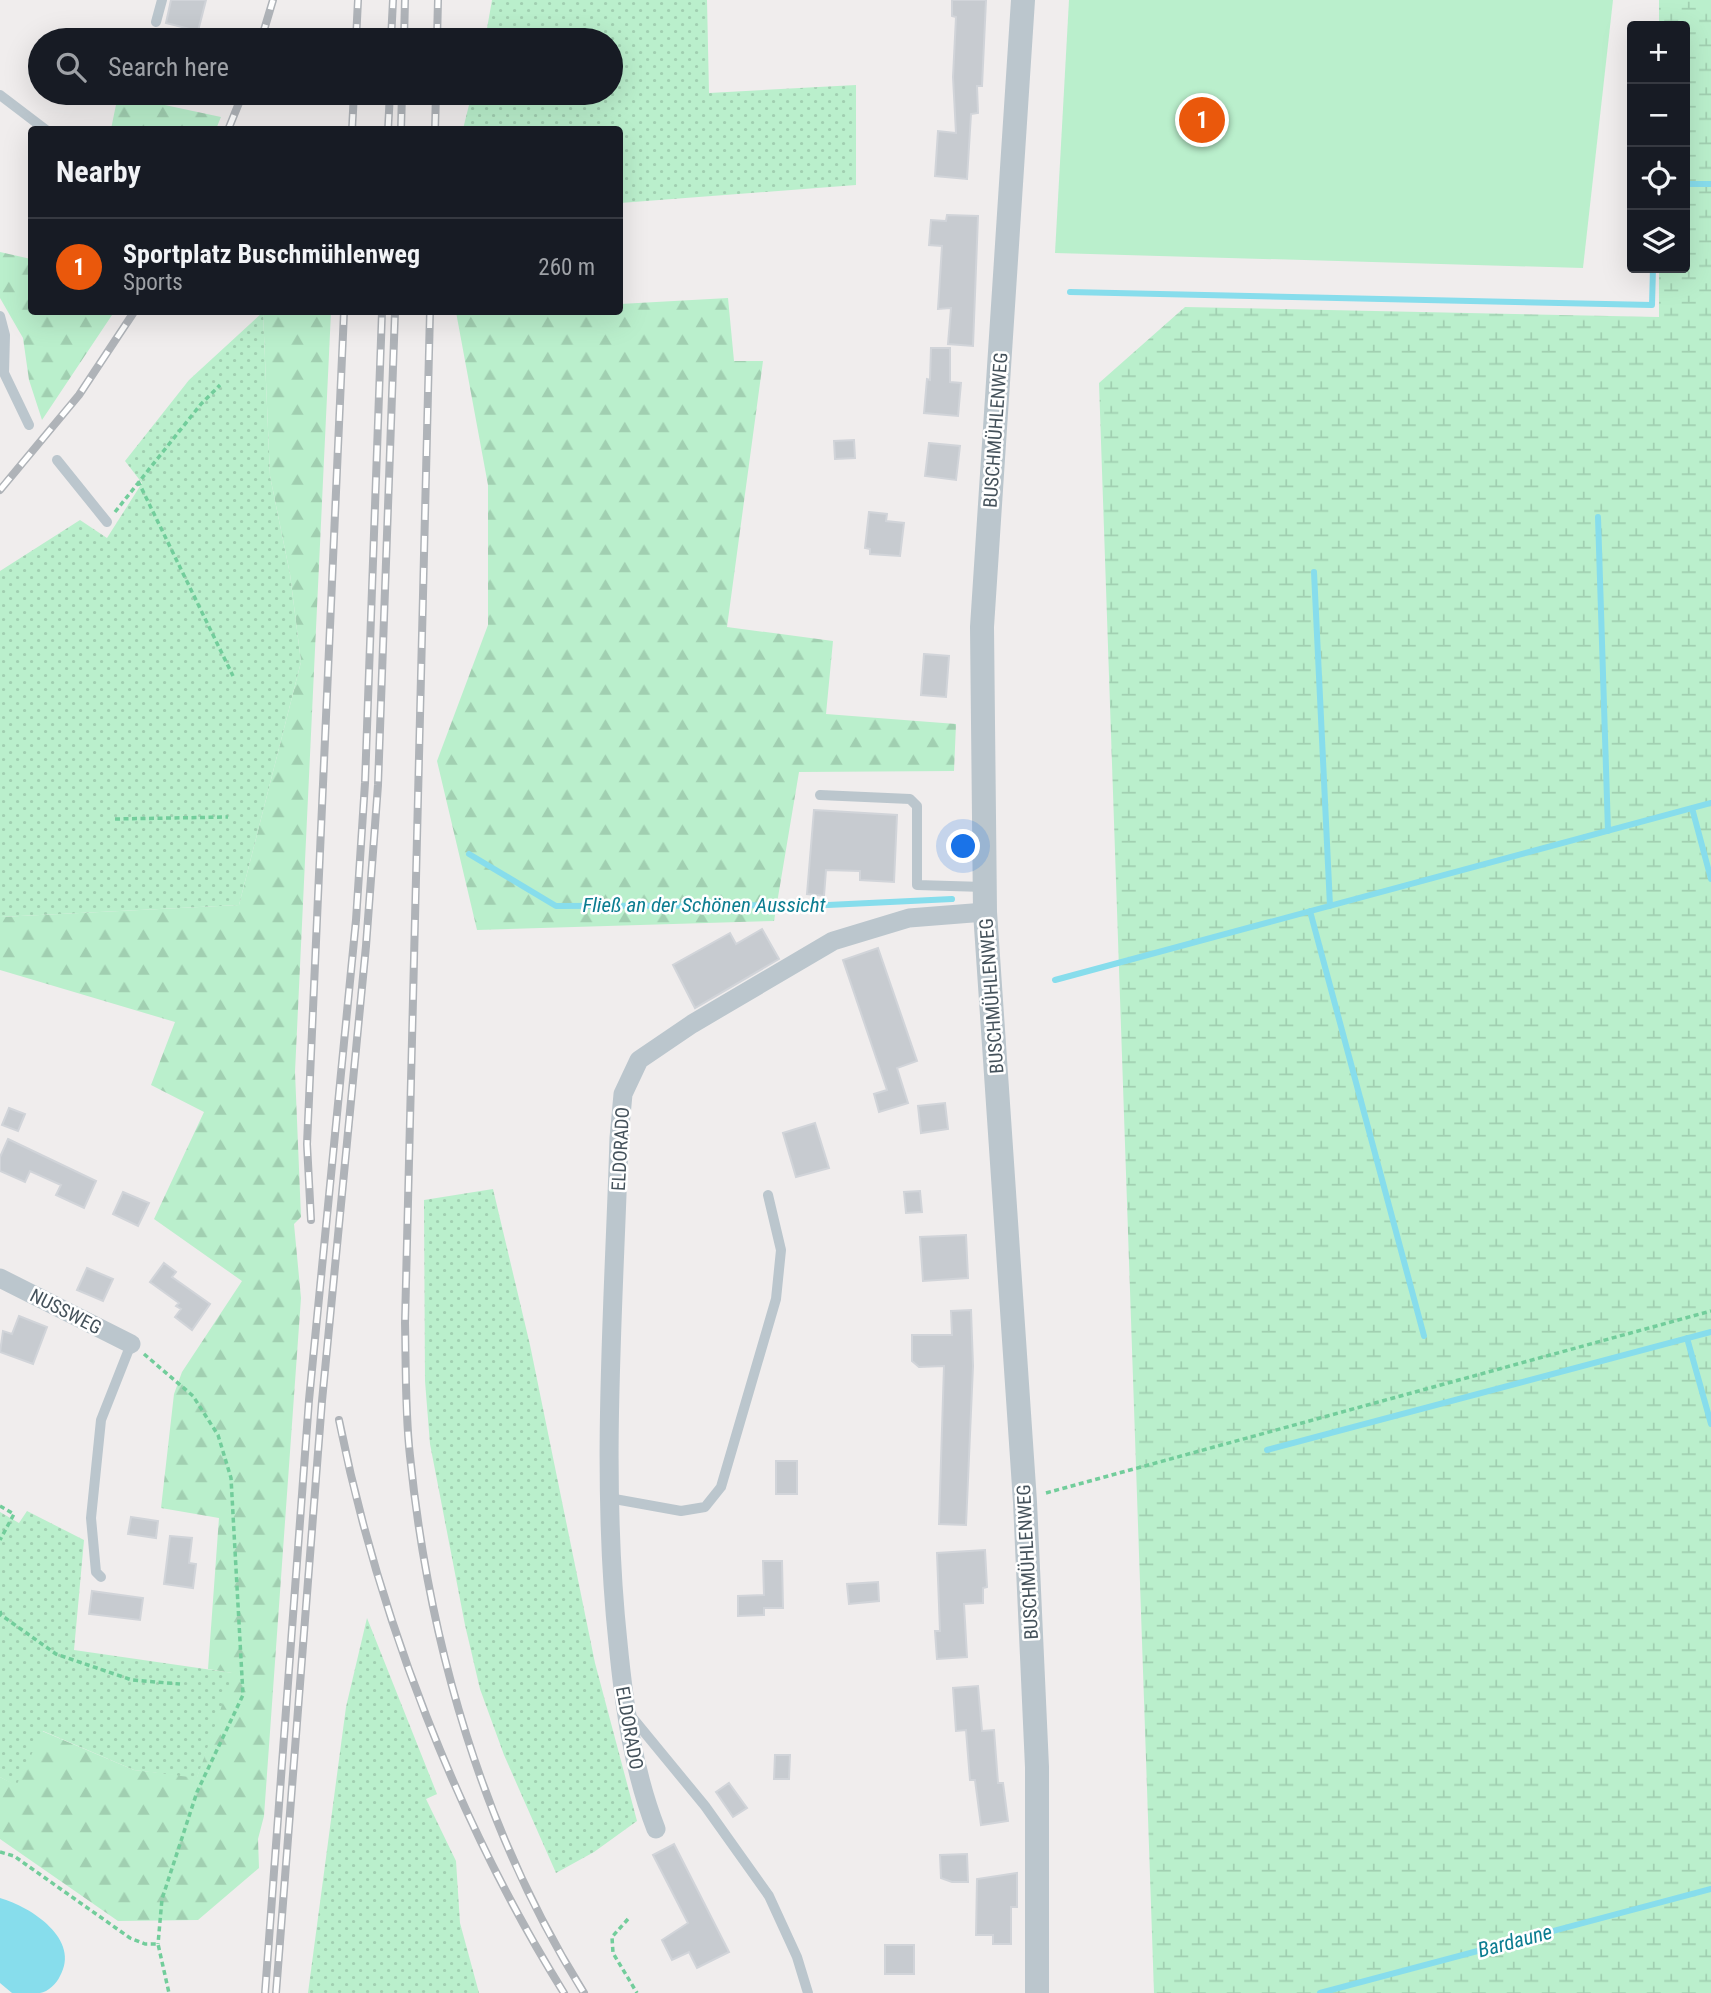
<!DOCTYPE html>
<html lang="en">
<head>
<meta charset="utf-8">
<style>
  :root { --surface:#171b24; --page:#242831; --text:#f1f3f6; --muted:#9ea1a6; --line:#363941; --accent:#ea580c }
  body { margin:0; font-family:"Roboto Condensed",sans-serif; background:var(--page); color:var(--text) }
  .controls { position:absolute; right:21px; top:21px; display:grid; overflow:hidden; border-radius:7px; box-shadow:0 7px 28px #0002 }
  .controls button { width:63px; height:63px; display:grid; place-items:center; padding:0; border:0; border-bottom:2px solid var(--line); background:var(--surface); color:var(--text); font:35px sans-serif }
  .you { position:absolute; left:964px; top:847px; width:24px; height:24px; margin:-18px; border:5px solid #fff; border-radius:50%; background:#1a73e8; box-shadow:0 0 0 10px #1a73e833 }
  .badge { display:grid; place-items:center; width:46px; height:46px; border-radius:50%; background:var(--accent); color:#fff; font-size:23px; font-weight:700 }
  .pin { position:absolute; translate:-50% -50%; border:4px solid #fff; box-shadow:0 2px 7px #0006 }
  .list { margin:0; padding:0; list-style:none }
  h2 { display:flex; justify-content:space-between; align-items:center; height:91px; margin:0; padding:0 28px; font-size:30px }
  h2 small { font-size:23px; font-weight:400; color:var(--muted) }
  .list li { display:grid; grid-template-columns:46px 1fr auto; gap:21px; align-items:center; box-sizing:border-box; height:98px; padding:0 28px; border-top:2px solid var(--line) }
  .list b { display:block; font-size:26px; white-space:nowrap }
  .list p { margin:0; font-size:23px; white-space:nowrap; color:var(--muted) }
  .list em { font-size:23px; font-style:normal; color:var(--muted) }
  .icon { flex:none; width:38px; height:38px; fill:none; stroke:currentColor; stroke-width:2; stroke-linecap:round; stroke-linejoin:round }
  .map { position:relative; flex:none; width:1711px; height:1993px; overflow:hidden }
  .search { position:absolute; background:var(--surface); box-shadow:0 7px 28px #0002; left:28px; top:28px; width:595px; height:77px; display:flex; align-items:center; gap:18px; box-sizing:border-box; padding:0 24px; border-radius:38px; color:var(--muted); font-size:26px }
  .panel { position:absolute; background:var(--surface); box-shadow:0 7px 28px #0002; left:28px; top:126px; width:595px; height:189px; border-radius:7px }
  .map>svg:first-child { display:block }
  .forest { fill:url(#forest-firs) }
  .wetland { fill:url(#wetland-marsh) }
  .garden { fill:url(#garden-dots) }
  .pitch { fill:#baefcc }
  .water { fill:#87ddec }
  .lines { fill:none; stroke-linecap:round; stroke-linejoin:round }
  .stream { stroke:#87ddec; stroke-width:6 }
  .building { fill:#c7cbd0; stroke:#d1d4d9; stroke-width:2 }
  .path { stroke:#72cd9b; stroke-width:3.5; stroke-dasharray:5 3.5; stroke-linecap:butt }
  .service { stroke:#bbc6cd; stroke-width:10 }
  .minor { stroke:#bbc6cd; stroke-width:19 }
  .tertiary { stroke:#bbc6cd; stroke-width:24 }
  .rail-casing { stroke:#afb3b8; stroke-width:8 }
  .rail { stroke:#fff; stroke-width:5; stroke-dasharray:16; stroke-linecap:butt }
  .labels { text-anchor:middle; stroke-width:5; stroke-linejoin:round; paint-order:stroke }
  .street-label { font-size:19px; fill:#45525b; stroke:#fff }
  .water-label { font-size:21px; font-style:italic; fill:#0c7d91; stroke:#fff }
</style>
</head>
<body>
<div class="map">
<svg width="1711" height="1993" viewBox="0 0 1711 1993">
  <defs>
    <pattern id="forest-firs" width="22" height="20" patternUnits="userSpaceOnUse" patternTransform="scale(1.75)"><rect width="22" height="20" fill="#baefcc"/><path d="M5 1l3.5 6h-7zM16 11l3.5 6h-7z" fill="#a1cfb1"/></pattern>
    <pattern id="wetland-marsh" width="20" height="14" patternUnits="userSpaceOnUse" patternTransform="scale(1.75)"><rect width="20" height="14" fill="#baefcc"/><path d="M1 5h8M5 5V1M11 12h8M15 12V8" fill="none" stroke="#a1cfb1"/></pattern>
    <pattern id="garden-dots" width="8" height="8" patternUnits="userSpaceOnUse" patternTransform="scale(1.75)"><rect width="8" height="8" fill="#baefcc"/><path d="M2 2h.1M6 6h.1" fill="none" stroke="#a1cfb1" stroke-width="1.8" stroke-linecap="round"/></pattern>
  </defs>
  <rect width="100%" height="100%" fill="#f0eded"/>
  <path class="forest" d="M118 95 221 117 216 129H111Z
    M0 252 31 259 32 312H114L42 420 29 380 23 338 0 298Z
    M728 298 734 361H763L727 627 833 641 826 714 956 724 954 771 799 772 774 921 477 930 437 761 488 625V485L456 312H620V304Z
    M263 312H331L295 1072 301 1217 294 1224 301 1298 264 1816 258 1839 259 1868 198 1920 118 1921 0 1839V1777L16 1785 42 1731 134 1770 197 1777 232 1673 208 1669 219 1518 161 1508 174 1394 182 1372 242 1281 154 1219 204 1112 151 1085 175 1022 0 970V917L239 905 301 662 290 574 270 476Z"/>
  <path class="wetland" d="M1659 0H1711V1993H1154L1099 383 1185 307 1659 317V268H1685V26H1659Z"/>
  <path class="garden" d="M492 0H707L709 93 856 85V185L620 203V130L463 129 472 93H611V40H485Z
    M263 312 270 476 290 574 301 662 239 905 0 917V571L80 520 107 538 142 483 125 461 189 380Z
    M493 1189 530 1345 595 1663 637 1821 594 1852 556 1873 504 1755 480 1689 465 1625 430 1444 425 1381 424 1200Z
    M27 1511 84 1540 74 1650 233 1673 197 1778 134 1770 43 1731 16 1786 0 1777V1512L19 1523Z
    M367 1618 437 1794 426 1799 456 1861 460 1923 479 1993H308L346 1707Z"/>
  <path class="pitch" d="M1069 0H1613L1583 268 1055 253Z"/>
  <path class="water" d="M0 1898C32 1907 81 1940 60 1976 57 1983 48 1992 40 1993 31 1993 21 1993 12 1993L0 1983Z"/>
  <g class="lines">
    <path class="stream" d="M1685 184H1711
      M1070 292 1652 305 1653 268
      M1598 517 1608 831
      M1314 572 1330 906
      M1692 808 1711 879
      M469 854 556 906 828 905 952 899
      M1310 911 1424 1336
      M1055 980 1711 803
      M1687 1338 1711 1424
      M1267 1450 1711 1332
      M1320 1993 1711 1889"/>
  </g>
  <path class="building" d="M171 0H206L198 31 166 23Z
    M952 0H986L982 86H977L978 113 971 114 967 179 935 176 938 131 956 133 953 77 956 17 952 16Z
    M947 215 978 216 973 346 948 344 951 308 938 309 942 246 929 245 931 220 946 221Z
    M931 348H950V382L961 383 958 416 924 413 927 379 930 380Z
    M854 440 855 458 835 459 834 441Z
    M929 443 960 446 956 480 925 476Z
    M869 512 887 514 886 521 904 523 900 556 870 554V549L865 548Z
    M924 654 949 656 946 697 921 695Z
    M814 810 897 815 894 882 860 880V871L826 870 824 896 807 894Z
    M762 929 779 959 695 1008 673 965 730 933 736 944Z
    M878 948 917 1061 897 1068 908 1103 879 1112 874 1094 887 1090 843 960Z
    M945 1103 948 1129 921 1133 918 1106Z
    M9 1108 25 1114 18 1131 2 1125Z
    M815 1123 829 1168 796 1177 783 1133Z
    M8 1139 96 1181 84 1208 56 1195 61 1185 30 1171 25 1182 0 1171V1157Z
    M920 1191 922 1212 906 1213 904 1192Z
    M123 1192 149 1203 138 1226 113 1214Z
    M966 1235 968 1278 923 1281 920 1237Z
    M164 1263 176 1272 172 1277 210 1304 192 1330 175 1317 181 1309 176 1306 179 1303 150 1282Z
    M87 1268 113 1279 103 1301 77 1290Z
    M971 1310 973 1366 966 1525 939 1524 944 1366 919 1367 912 1361V1335H952L951 1311Z
    M19 1316 47 1327 33 1364 0 1352 3 1331 12 1334Z
    M776 1461H797V1494H776Z
    M131 1517 158 1521 156 1538 128 1534Z
    M170 1536 192 1538 189 1563 196 1564 193 1588 164 1584Z
    M985 1550 987 1587 983 1588V1603L964 1604 967 1657 937 1659 935 1631H940L937 1553Z
    M763 1561H782L783 1608H764V1615L738 1616V1596L764 1595Z
    M878 1582 879 1601 849 1604 847 1584Z
    M92 1591 143 1598 140 1620 89 1614Z
    M978 1686 982 1731 994 1730 998 1783H1003L1008 1821 981 1825 975 1780H970L966 1730 956 1731 953 1688Z
    M775 1755H790L789 1779H774Z
    M729 1783 747 1808 733 1817 716 1792Z
    M674 1844 729 1952 697 1968 689 1952 672 1960 662 1940 688 1923 653 1855Z
    M967 1854 968 1882H952L941 1878 940 1855Z
    M1017 1873V1907H1011V1944H993V1935H976L977 1879Z
    M885 1945H914V1974H885Z"/>
  <g class="lines">
    <path class="path" d="M138 481 233 676
      M115 512 201 404 220 385
      M115 819 228 817
      M144 1354 193 1396 218 1435 231 1478 243 1695 197 1792 162 1899 158 1944
      M1046 1493 1711 1311
      M0 1506 14 1514 0 1540
      M0 1611 1 1615 56 1654 132 1680 180 1684
      M0 1852 14 1856 130 1938 145 1944H158L169 1993
      M628 1919 612 1937 613 1953 637 1993"/>
    <path class="service" d="M156 22 162 0
      M0 95 46 130
      M0 316 5 335 4 373 29 425
      M57 460 107 522
      M820 795 910 799 917 806V885L984 887
      M609 1498 681 1511 705 1507 721 1487 776 1299 781 1250 768 1195
      M101 1577 96 1572 91 1518 101 1420 131 1344
      M631 1716 705 1806 769 1896 797 1957 808 1993"/>
    <path class="minor" d="M0 1278 131 1344
      M656 1829C633 1770 624 1705 618 1643 600 1475 614 1306 619 1138L623 1094 639 1060 692 1024 833 941 909 918 985 912"/>
    <path class="tertiary" d="M1023 0 982 627 985 912 1025 1502 1037 1767V1993"/>
    <defs>
      <path id="rail" d="M261 40 273 0
        M356 40 358 0
        M391 40 393 0
        M404 40 405 0
        M437 40 438 0
        M228 130 243 93
        M352 130 354 93
        M388 130 390 93
        M401 130 402 93
        M435 130 436 93
        M430 312 405 1323C406 1367 405 1412 410 1456 429 1644 483 1832 584 1993
        M0 490 79 395 134 312
        M311 1220 307 1144 344 312
        M339 1420C378 1616 458 1823 564 1993
        M265 1993 309 1400 356 920 365 783 382 312
        M276 1993 322 1401 366 946 378 785 395 312"/>
    </defs>
    <use href="#rail" class="rail-casing"/>
    <use href="#rail" class="rail"/>
  </g>
  <g class="labels">
    <g class="street-label">
      <text transform="translate(995 430) rotate(-86)" y="7">BUSCHMÜHLENWEG</text>
      <text transform="translate(991 996) rotate(-94)" y="7">BUSCHMÜHLENWEG</text>
      <text transform="translate(620 1149) rotate(-87)" y="7">ELDORADO</text>
      <text transform="translate(66 1311) rotate(27)" y="7">NUSSWEG</text>
      <text transform="translate(1027 1562) rotate(-93)" y="7">BUSCHMÜHLENWEG</text>
      <text transform="translate(630 1728) rotate(80)" y="7">ELDORADO</text>
    </g>
    <g class="water-label">
      <text x="704" y="912">Fließ an der Schönen Aussicht</text>
      <text transform="translate(1515 1941) rotate(-15)" y="7">Bardaune</text>
    </g>
  </g>
</svg>
<div class="controls">
<button>+</button>
<button>−</button>
<button><svg class="icon" aria-label="locate" viewBox="0 0 24 24"><circle cx="12" cy="12" r="6"/><path d="M12 2v4M12 18v4M2 12h4M18 12h4"/></svg></button>
<button><svg class="icon" aria-label="layers" viewBox="0 0 24 24"><path d="M12 4l9 5-9 5-9-5zM3 14l9 5 9-5"/></svg></button>
</div>
<div class="you"></div>
<div class="pin badge" style="left:1202px;top:120px">1</div>
<div class="search"><svg class="icon" aria-label="search" viewBox="0 0 24 24"><circle cx="10" cy="10" r="6"/><path d="M15 15l6 6"/></svg>Search here</div>
<section class="panel">
<h2>Nearby<small></small></h2>
<ul class="list">
<li><span class="badge">1</span><div><b>Sportplatz Buschmühlenweg</b><p>Sports</p></div><em>260 m</em></li>
</ul>
</section>
</div>
</body>
</html>
